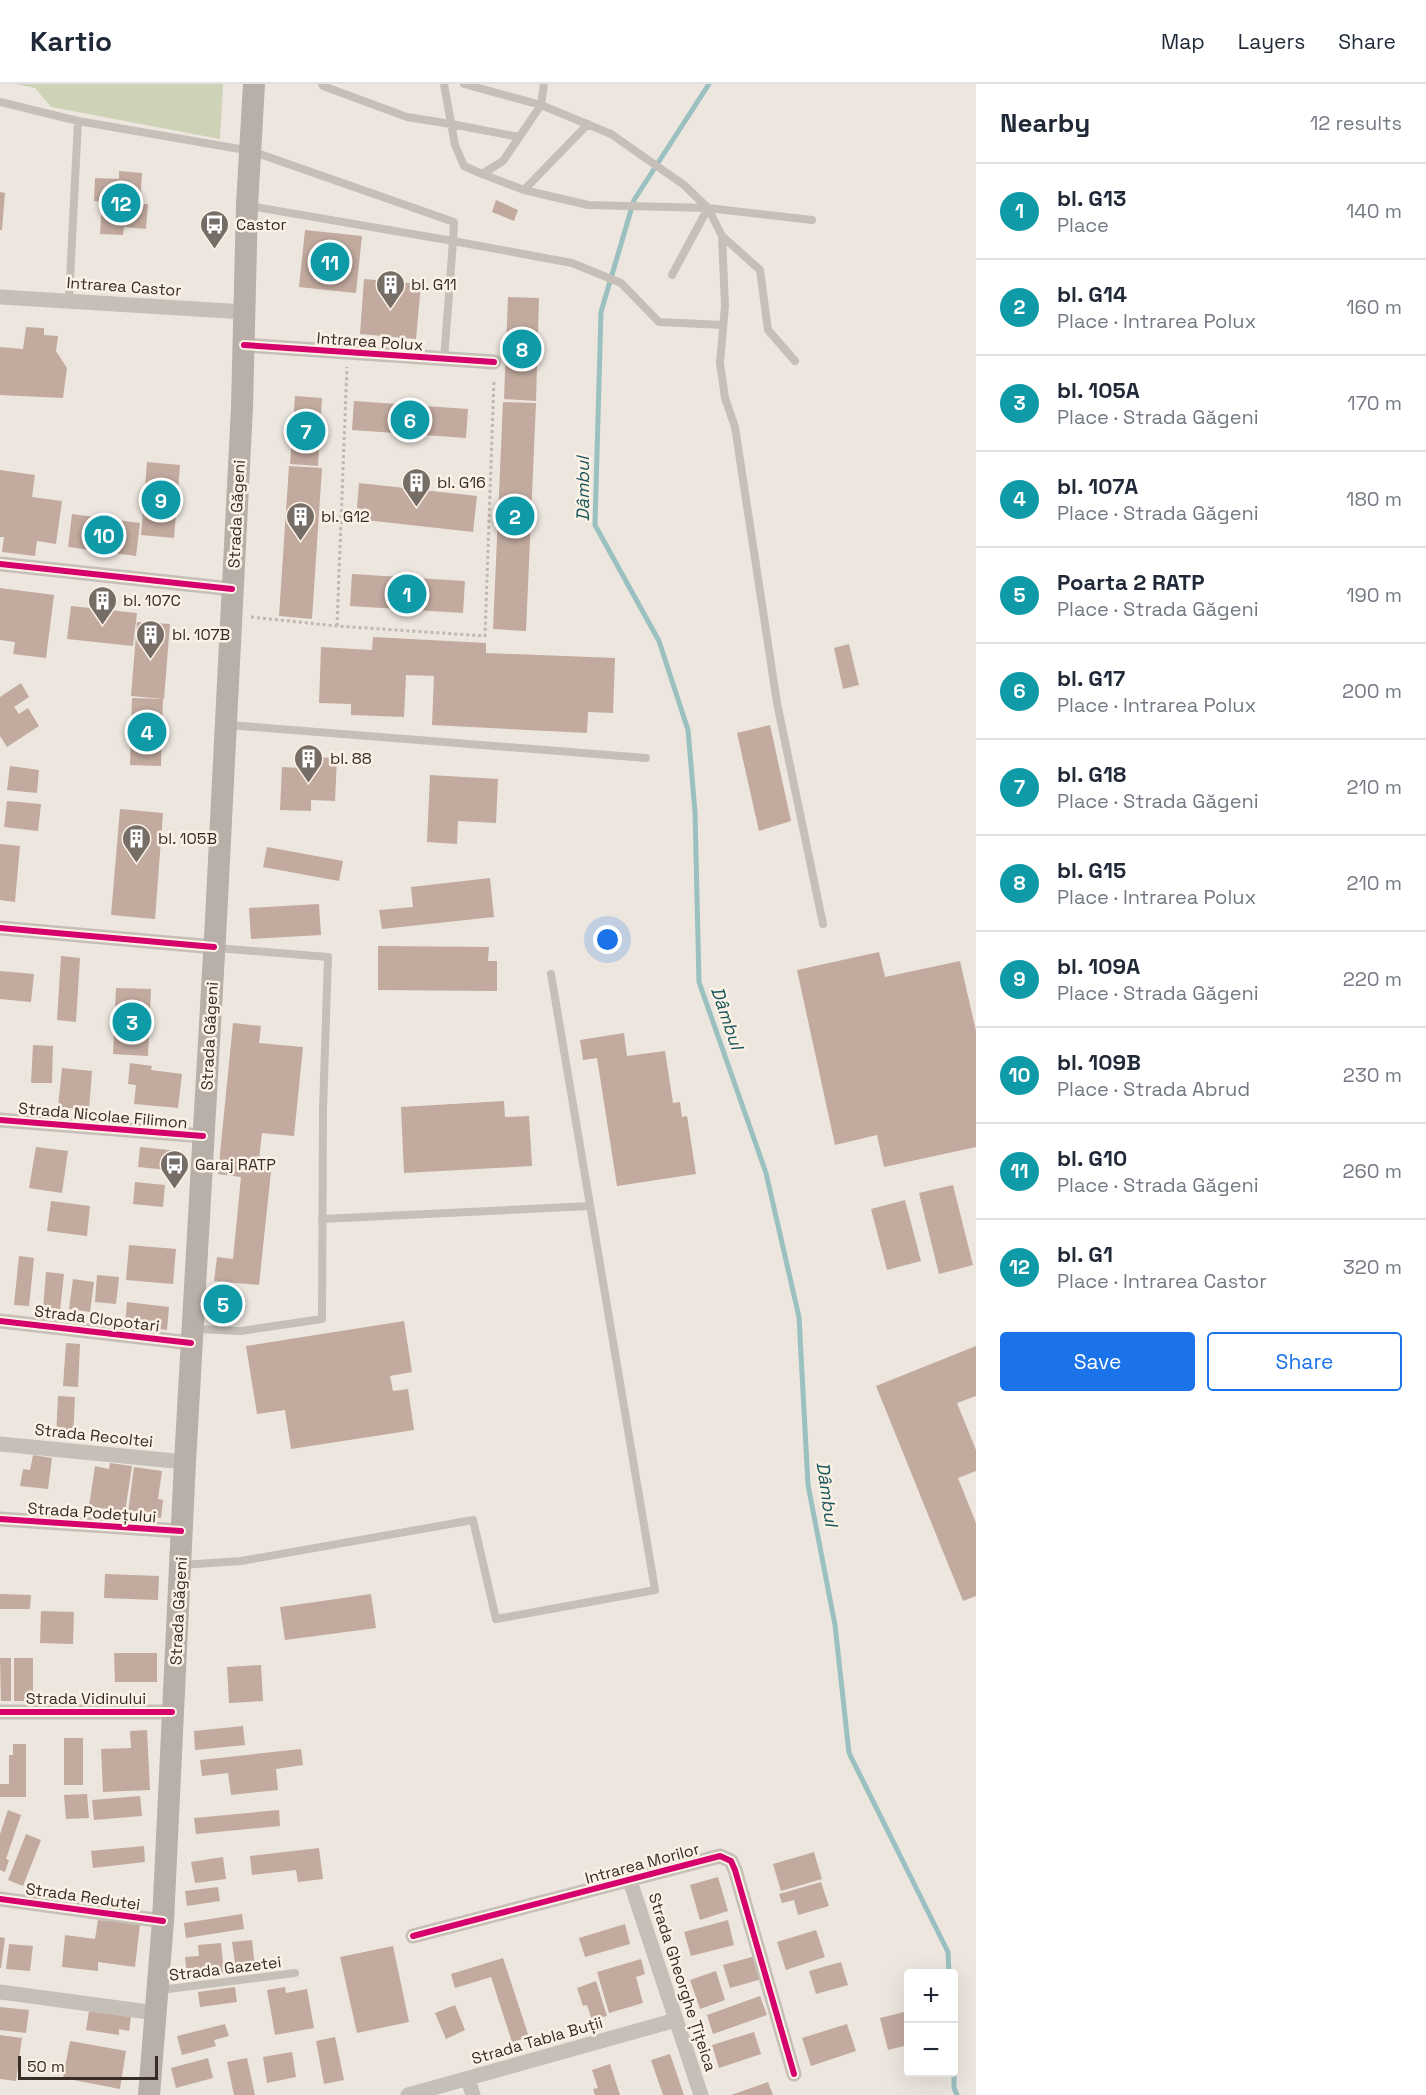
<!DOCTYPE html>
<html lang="en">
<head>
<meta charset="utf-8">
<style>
  :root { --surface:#fff; --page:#f2f2f3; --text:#1f2937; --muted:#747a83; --line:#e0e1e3; --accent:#1a73e8 }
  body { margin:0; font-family:"Space Grotesk",sans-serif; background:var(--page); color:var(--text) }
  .controls { position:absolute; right:18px; bottom:18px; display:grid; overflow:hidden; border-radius:6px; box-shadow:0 6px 24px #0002 }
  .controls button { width:54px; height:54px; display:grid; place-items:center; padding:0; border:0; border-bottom:2px solid var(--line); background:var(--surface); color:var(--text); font:30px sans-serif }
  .scale { position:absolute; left:18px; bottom:15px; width:140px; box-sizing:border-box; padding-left:6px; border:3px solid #372c26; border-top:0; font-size:16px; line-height:21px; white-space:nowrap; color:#372c26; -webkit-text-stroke:4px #fbf1e5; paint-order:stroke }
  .you { position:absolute; left:608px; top:856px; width:21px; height:21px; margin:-15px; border:4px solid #fff; border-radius:50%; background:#1a73e8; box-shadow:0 0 0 9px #1a73e833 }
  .badge { display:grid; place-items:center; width:39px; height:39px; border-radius:50%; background:var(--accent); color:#fff; font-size:20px; font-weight:700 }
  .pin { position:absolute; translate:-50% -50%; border:3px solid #fff; box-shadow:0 2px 6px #0006 }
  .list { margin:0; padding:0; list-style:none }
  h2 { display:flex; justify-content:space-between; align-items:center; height:78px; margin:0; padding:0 24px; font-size:26px }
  h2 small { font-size:20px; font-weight:400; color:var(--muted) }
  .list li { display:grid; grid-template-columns:39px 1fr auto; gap:18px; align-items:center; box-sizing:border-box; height:96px; padding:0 24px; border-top:2px solid var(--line) }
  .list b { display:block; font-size:22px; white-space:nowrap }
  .list p { margin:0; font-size:20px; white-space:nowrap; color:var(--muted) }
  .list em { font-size:20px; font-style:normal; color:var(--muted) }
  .actions { display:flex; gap:12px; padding:18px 24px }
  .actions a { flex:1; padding:14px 0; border:2px solid var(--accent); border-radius:6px; text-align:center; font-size:21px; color:var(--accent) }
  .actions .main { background:var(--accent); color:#fff }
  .map { position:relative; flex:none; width:976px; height:2011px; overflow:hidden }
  header { display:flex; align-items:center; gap:36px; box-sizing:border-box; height:84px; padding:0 30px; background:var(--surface); border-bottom:2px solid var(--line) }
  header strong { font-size:28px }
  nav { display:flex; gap:33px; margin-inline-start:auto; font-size:21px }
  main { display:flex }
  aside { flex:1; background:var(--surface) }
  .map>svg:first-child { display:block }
  .green { fill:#ced3b8 }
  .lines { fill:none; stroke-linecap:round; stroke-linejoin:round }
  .stream { stroke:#9ac0c0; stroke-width:5 }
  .building { fill:#c2aa9f }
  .path { stroke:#bfb7b0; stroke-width:3; stroke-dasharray:3 3; stroke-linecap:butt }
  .lane { stroke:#c6bfb8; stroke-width:8 }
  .street { stroke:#c6bfb8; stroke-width:15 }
  .secondary { stroke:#b7afa8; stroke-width:22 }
  .cycleway-casing { stroke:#fbf1e5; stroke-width:10 }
  .cycleway { stroke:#d6006c; stroke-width:6 }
  .labels { text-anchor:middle; stroke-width:5; stroke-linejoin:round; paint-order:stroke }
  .poi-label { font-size:16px; fill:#372c26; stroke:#fbf1e5; text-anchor:start }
  .street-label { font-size:16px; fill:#372c26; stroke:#fbf1e5 }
  .water-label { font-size:18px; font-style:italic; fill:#19565b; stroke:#fbf1e5 }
</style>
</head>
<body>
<header>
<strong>Kartio</strong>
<nav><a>Map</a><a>Layers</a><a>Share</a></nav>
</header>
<main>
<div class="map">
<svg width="976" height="2011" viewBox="0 0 976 2011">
  <rect width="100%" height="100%" fill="#ede6df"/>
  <path class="green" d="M16 0H223L220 55 51 23 35 4Z"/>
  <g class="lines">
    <path class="stream" d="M709 0 634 116 601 228 595 441 659 557 688 646 695 728 699 898 766 1089 799 1233 808 1401 835 1541 849 1669 948 1868 949 1890
      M954 1988V2004L957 2011"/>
  </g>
  <path class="building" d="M119 87 142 89 140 120H148L146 145 124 143 123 151 100 150 102 118 94 117 95 94 119 95Z
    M0 108 5 109 2 146H0Z
    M496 116 518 126 514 137 492 128Z
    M305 146 362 152 356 209 299 203Z
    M364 195 421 200 416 255 360 250Z
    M508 213 539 214 536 317 504 315Z
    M26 243 44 244V251L58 252 56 267 67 284 63 314 0 311V263L23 265Z
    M295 312 322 314 318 382 290 380Z
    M354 317 468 325 466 354 352 346Z
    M503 318 536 319 526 547 493 545Z
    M147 378 180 381 174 454 141 451Z
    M289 382 322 384 312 535 279 532Z
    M0 386 35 391 32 413 62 417 56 460 37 457 35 472 2 468 4 453H0Z
    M359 399 477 412 473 448 356 435Z
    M72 430 140 439 136 472 68 463Z
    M352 490 465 497 463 529 350 522Z
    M0 504 54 511 46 574 13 570 15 558 0 556Z
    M71 522 137 529 133 562 67 555Z
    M137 538 170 540 164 615 131 612Z
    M373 553 486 559V569L615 574 613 629 588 628 587 649 432 641 434 592 406 591 404 633 351 631V620L319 619 321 563 372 566Z
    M849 560 859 601 843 605 834 564Z
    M21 599 29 613 14 623 19 630 28 624 39 642 7 663 0 652V613Z
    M132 614 163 615 161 682 130 681Z
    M770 641 791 737 759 747 737 649Z
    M303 673 337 674 335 717 311 716V727L280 726 282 683 303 684Z
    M10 682 39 686 37 709 7 706Z
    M430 691 498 695 496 739 458 737 457 760 427 758Z
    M7 717 41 720 38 747 4 743Z
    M120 725 163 729 155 835 111 831Z
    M0 760 20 762 15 818 0 816Z
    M267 763 343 777 339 797 263 783Z
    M490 794 494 833 382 845 379 826 413 823 411 803Z
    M319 820 321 851 251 855 249 824Z
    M378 862 489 863 488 877H497V907L378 906Z
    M879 868 885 893 960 877 976 947V1063L884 1083 877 1051 835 1061 797 886Z
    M61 872 80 874 76 938 57 936Z
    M0 887 34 890 31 918 0 915Z
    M116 904 151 905 148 972 113 970Z
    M233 939 261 942 259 959 303 963 294 1052 262 1049 259 1076 272 1078 259 1201 214 1197 217 1173 233 1175 241 1093 218 1090Z
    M624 949 627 972 665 967 673 1019 680 1018 682 1033 687 1032 696 1090 617 1102 597 974 583 976 580 956Z
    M33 961 53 962 52 999H31Z
    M130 979 152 982 151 986 182 990 178 1024 134 1020 136 1001 128 1000Z
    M62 984 92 987 89 1026 58 1023Z
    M504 1017 505 1033 529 1032 532 1082 404 1089 401 1023Z
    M36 1063 68 1067 62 1109 29 1104Z
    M140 1063 179 1067 177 1087 138 1083Z
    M135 1098 165 1101 163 1123 133 1120Z
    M953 1101 973 1181 939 1190 919 1109Z
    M905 1116 921 1177 887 1186 871 1125Z
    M51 1117 90 1122 87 1152 47 1147Z
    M129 1161 176 1165 173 1200 126 1196Z
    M19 1172 34 1174 29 1222 14 1221Z
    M46 1188 64 1190 60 1227 43 1225Z
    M97 1191 119 1193 116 1220 95 1218Z
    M73 1195 94 1198 90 1228 69 1225Z
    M211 1204 236 1205V1234H210Z
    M127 1218 169 1223 167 1246 125 1241Z
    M404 1237 412 1288 390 1292 393 1307 408 1305 414 1346 291 1365 285 1326 257 1330 246 1262Z
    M66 1259 80 1260 78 1303 63 1302Z
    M976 1262V1312L957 1319 976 1366V1387L958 1394 976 1439V1512L963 1517 876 1302Z
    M58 1312 75 1313 73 1355 56 1354Z
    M33 1371 52 1374 48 1405 20 1402 23 1385 30 1386Z
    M110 1379 132 1382 125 1428 89 1422 95 1382 109 1385Z
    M134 1383 162 1387 158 1415 163 1416 161 1434 128 1429Z
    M105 1490 159 1492 158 1516 104 1514Z
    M0 1510 31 1511 30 1525H0Z
    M371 1510 376 1544 285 1556 280 1523Z
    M41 1527 74 1528 73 1560 40 1559Z
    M114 1569H157V1598H115Z
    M0 1574H11V1617H1Z
    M14 1574H33V1617H14Z
    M261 1581 263 1617 229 1619 227 1583Z
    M243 1642 245 1661 195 1666 194 1647Z
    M147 1646 150 1706 103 1708 101 1665 131 1664 130 1647Z
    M64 1654H83V1701H64Z
    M13 1660H26V1713H0V1700H9V1671H13Z
    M301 1665 303 1681 276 1685 278 1706 231 1711 228 1689 202 1692 200 1676Z
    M87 1710 89 1734 66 1735 64 1711Z
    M140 1712 142 1732 94 1736 92 1716Z
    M8 1726 21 1731 6 1775 9 1776 5 1788 0 1786V1750Z
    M279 1726 280 1742 196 1750 194 1734Z
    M26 1750 41 1756 23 1802 8 1796Z
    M144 1762 145 1778 93 1784 91 1767Z
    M319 1764 323 1795 298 1798 296 1786 252 1791 250 1772Z
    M814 1768 822 1795 781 1807 773 1780Z
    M223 1773 226 1795 195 1799 191 1778Z
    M718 1793 728 1827 700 1836 690 1801Z
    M821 1798 829 1822 798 1831 794 1816 782 1819 779 1810Z
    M218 1803 220 1817 187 1822 185 1807Z
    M242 1830 244 1845 186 1854 184 1839Z
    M98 1836 140 1840 135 1883 98 1878V1887L62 1883 65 1851 95 1855Z
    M728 1836 734 1861 691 1872 684 1848Z
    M625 1840 630 1860 585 1873 579 1854Z
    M816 1846 825 1873 786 1886 777 1858Z
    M0 1853 5 1854 1 1884H0Z
    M252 1856 255 1884 236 1886 232 1858Z
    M221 1859 224 1889 187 1892 185 1873 199 1872 198 1861Z
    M9 1860 33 1862 30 1887 6 1885Z
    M393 1862 409 1938 357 1949 340 1873Z
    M755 1872 762 1895 730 1904 723 1881Z
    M503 1874 529 1953 512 1958 491 1893 455 1904 451 1890Z
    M641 1875 645 1890 636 1893 643 1919 609 1929 597 1888Z
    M841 1878 848 1901 816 1910 809 1887Z
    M716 1887 725 1916 700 1925 690 1896Z
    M596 1897 607 1932 592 1936 587 1921 583 1922 577 1904Z
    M235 1903 237 1918 200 1923 198 1908Z
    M285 1903 286 1909 307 1905 314 1944 275 1951 267 1906Z
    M760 1912 767 1931 713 1950 707 1931Z
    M455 1921 465 1946 446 1955 435 1929Z
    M0 1923 29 1926 26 1949 0 1946Z
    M89 1927 131 1933 129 1947 119 1945V1951L86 1946Z
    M908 1927V1961L888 1966 880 1934Z
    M225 1940 229 1952 214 1956 216 1962 182 1971 177 1952Z
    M847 1940 856 1967 811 1982 802 1954Z
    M754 1948 761 1970 719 1984 712 1961Z
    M0 1951 22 1954 16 1997 0 1995Z
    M335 1953 344 1996 324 2000 316 1957Z
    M70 1957 126 1967 120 2005 63 1994Z
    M292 1968 296 1993 267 1999 263 1973Z
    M670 1970 684 2011H663L651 1976Z
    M208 1974 213 1994 176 2004 171 1984Z
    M247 1974 255 2011H234L227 1978Z
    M610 1980 620 2011H595L593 2005 598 2004 592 1986Z
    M768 1998 773 2011H731Z"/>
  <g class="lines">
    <path class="path" d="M251 533 337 542 485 552 494 295
      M337 542 347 283"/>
    <path class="lane" d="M322 0 323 2 407 33 451 40 519 53
      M444 0 455 61 464 82 482 90 503 77 541 21 544 0
      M464 0 541 21 611 50 684 101 708 124 722 152 725 222 720 279 725 314 735 343 777 619 823 840
      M0 18 78 37 251 67 454 138 453 157 572 179 621 199 659 238 723 241
      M482 90 524 106 588 121 708 124 812 136
      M524 106 588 40
      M250 122 453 157 444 276
      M722 152 760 186 768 246 795 277
      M672 191 708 124
      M69 216 78 37
      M229 641 646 674
      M322 1135 590 1122
      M194 1245 241 1247 322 1235 323 1026 328 873 217 864
      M182 1481 241 1477 473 1436 496 1535 655 1506 551 890
      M160 1906 295 1889"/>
    <path class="street" d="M0 213 245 228
      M244 261 494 278
      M0 480 232 505
      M0 844 214 863
      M0 1036 203 1052
      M0 1237 191 1259
      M0 1360 185 1378
      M0 1435 181 1447
      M0 1628H172
      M630 1797 701 2011
      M0 1815 163 1837
      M413 1852 720 1772 731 1777 735 1786 794 1990
      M0 1908 156 1929
      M468 1995 473 2011
      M408 2011 676 1936"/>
    <path class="secondary" d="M149 2011 163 1837 185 1378 216 835 242 323 247 121 254 0"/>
    <defs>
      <path id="cycleway" d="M244 261 494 278
        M0 480 232 505
        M0 844 214 863
        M0 1036 203 1052
        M0 1237 191 1259
        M0 1435 181 1447
        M0 1628H172
        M0 1815 163 1837
        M413 1852 720 1772 731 1777 735 1786 794 1990"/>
    </defs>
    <use href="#cycleway" class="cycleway-casing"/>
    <use href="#cycleway" class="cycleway"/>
  </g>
  <defs>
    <symbol id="bus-pin" viewBox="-11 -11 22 30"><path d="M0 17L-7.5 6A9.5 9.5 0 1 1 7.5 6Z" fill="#776d67" stroke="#fbf1e5"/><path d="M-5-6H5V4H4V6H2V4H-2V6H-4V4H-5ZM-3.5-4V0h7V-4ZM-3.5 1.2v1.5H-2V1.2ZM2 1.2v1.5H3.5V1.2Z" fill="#fff"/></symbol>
    <symbol id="building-pin" viewBox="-11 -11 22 30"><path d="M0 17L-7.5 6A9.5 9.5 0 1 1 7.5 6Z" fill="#776d67" stroke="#fbf1e5"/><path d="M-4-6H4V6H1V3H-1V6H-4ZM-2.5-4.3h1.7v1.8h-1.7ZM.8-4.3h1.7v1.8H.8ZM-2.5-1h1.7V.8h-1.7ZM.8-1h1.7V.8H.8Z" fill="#fff"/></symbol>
  </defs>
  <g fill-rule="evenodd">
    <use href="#bus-pin" x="198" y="124" width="33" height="45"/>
    <use href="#building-pin" x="374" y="184" width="33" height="45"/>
    <use href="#building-pin" x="400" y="382" width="33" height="45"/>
    <use href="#building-pin" x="284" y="416" width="33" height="45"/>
    <use href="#building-pin" x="86" y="500" width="33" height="45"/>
    <use href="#building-pin" x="134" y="534" width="33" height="45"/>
    <use href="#building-pin" x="292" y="658" width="33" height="45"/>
    <use href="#building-pin" x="120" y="738" width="33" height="45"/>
    <use href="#bus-pin" x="158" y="1064" width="33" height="45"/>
  </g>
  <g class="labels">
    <g class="poi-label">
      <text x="236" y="146">Castor</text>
      <text x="411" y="206">bl. G11</text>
      <text x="437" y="404">bl. G16</text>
      <text x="321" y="438">bl. G12</text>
      <text x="123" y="522">bl. 107C</text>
      <text x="172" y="556">bl. 107B</text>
      <text x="330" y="680">bl. 88</text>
      <text x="158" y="760">bl. 105B</text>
      <text x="195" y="1086">Garaj RATP</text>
    </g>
    <g class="street-label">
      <text transform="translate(124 202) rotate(4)" y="6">Intrarea Castor</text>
      <text transform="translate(370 257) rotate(4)" y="6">Intrarea Polux</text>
      <text transform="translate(236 430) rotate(-87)" y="6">Strada Găgeni</text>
      <text transform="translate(209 952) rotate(-87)" y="6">Strada Găgeni</text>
      <text transform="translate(103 1031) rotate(5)" y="6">Strada Nicolae Filimon</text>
      <text transform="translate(97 1234) rotate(7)" y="6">Strada Clopotari</text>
      <text transform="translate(94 1351) rotate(6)" y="6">Strada Recoltei</text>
      <text transform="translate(92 1428) rotate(4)" y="6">Strada Podețului</text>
      <text transform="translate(178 1527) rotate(-87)" y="6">Strada Găgeni</text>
      <text x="86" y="1620">Strada Vidinului</text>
      <text transform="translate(642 1779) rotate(-15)" y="6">Intrarea Morilor</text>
      <text transform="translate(83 1812) rotate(8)" y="6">Strada Redutei</text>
      <text transform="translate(225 1884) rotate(-7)" y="6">Strada Gazetei</text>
      <text transform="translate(683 1898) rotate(72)" y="6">Strada Gheorghe Țițeica</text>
      <text transform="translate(537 1956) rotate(-16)" y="6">Strada Tabla Buții</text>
    </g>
    <g class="water-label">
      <text transform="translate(583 405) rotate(-90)" y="6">Dâmbul</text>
      <text transform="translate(727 934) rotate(71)" y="6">Dâmbul</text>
      <text transform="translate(827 1410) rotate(82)" y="6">Dâmbul</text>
    </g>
  </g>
</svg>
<div class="controls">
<button>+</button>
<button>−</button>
</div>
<div class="scale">50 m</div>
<div class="you"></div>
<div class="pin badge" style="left:407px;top:510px;background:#0f9aa8">1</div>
<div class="pin badge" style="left:515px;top:432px;background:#0f9aa8">2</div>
<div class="pin badge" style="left:132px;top:938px;background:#0f9aa8">3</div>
<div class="pin badge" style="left:147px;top:648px;background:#0f9aa8">4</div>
<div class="pin badge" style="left:223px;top:1220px;background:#0f9aa8">5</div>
<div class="pin badge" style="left:410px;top:336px;background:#0f9aa8">6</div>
<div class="pin badge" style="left:306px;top:347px;background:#0f9aa8">7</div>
<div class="pin badge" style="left:522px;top:265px;background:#0f9aa8">8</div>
<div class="pin badge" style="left:161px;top:416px;background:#0f9aa8">9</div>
<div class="pin badge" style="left:104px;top:451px;background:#0f9aa8">10</div>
<div class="pin badge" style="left:330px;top:178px;background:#0f9aa8">11</div>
<div class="pin badge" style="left:121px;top:119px;background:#0f9aa8">12</div>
</div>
<aside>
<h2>Nearby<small>12 results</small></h2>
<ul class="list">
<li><span class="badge" style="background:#0f9aa8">1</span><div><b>bl. G13</b><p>Place</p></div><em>140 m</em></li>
<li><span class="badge" style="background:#0f9aa8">2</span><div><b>bl. G14</b><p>Place · Intrarea Polux</p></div><em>160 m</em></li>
<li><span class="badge" style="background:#0f9aa8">3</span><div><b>bl. 105A</b><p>Place · Strada Găgeni</p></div><em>170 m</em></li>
<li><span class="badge" style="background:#0f9aa8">4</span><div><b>bl. 107A</b><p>Place · Strada Găgeni</p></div><em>180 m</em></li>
<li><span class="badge" style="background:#0f9aa8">5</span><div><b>Poarta 2 RATP</b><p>Place · Strada Găgeni</p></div><em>190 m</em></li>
<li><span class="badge" style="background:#0f9aa8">6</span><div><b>bl. G17</b><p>Place · Intrarea Polux</p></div><em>200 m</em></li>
<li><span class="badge" style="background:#0f9aa8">7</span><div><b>bl. G18</b><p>Place · Strada Găgeni</p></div><em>210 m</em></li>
<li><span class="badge" style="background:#0f9aa8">8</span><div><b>bl. G15</b><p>Place · Intrarea Polux</p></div><em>210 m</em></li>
<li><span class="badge" style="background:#0f9aa8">9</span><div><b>bl. 109A</b><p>Place · Strada Găgeni</p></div><em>220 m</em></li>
<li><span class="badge" style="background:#0f9aa8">10</span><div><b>bl. 109B</b><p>Place · Strada Abrud</p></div><em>230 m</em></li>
<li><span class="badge" style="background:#0f9aa8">11</span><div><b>bl. G10</b><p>Place · Strada Găgeni</p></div><em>260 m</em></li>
<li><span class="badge" style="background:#0f9aa8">12</span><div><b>bl. G1</b><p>Place · Intrarea Castor</p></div><em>320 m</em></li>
</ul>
<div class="actions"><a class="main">Save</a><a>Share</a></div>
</aside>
</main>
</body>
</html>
